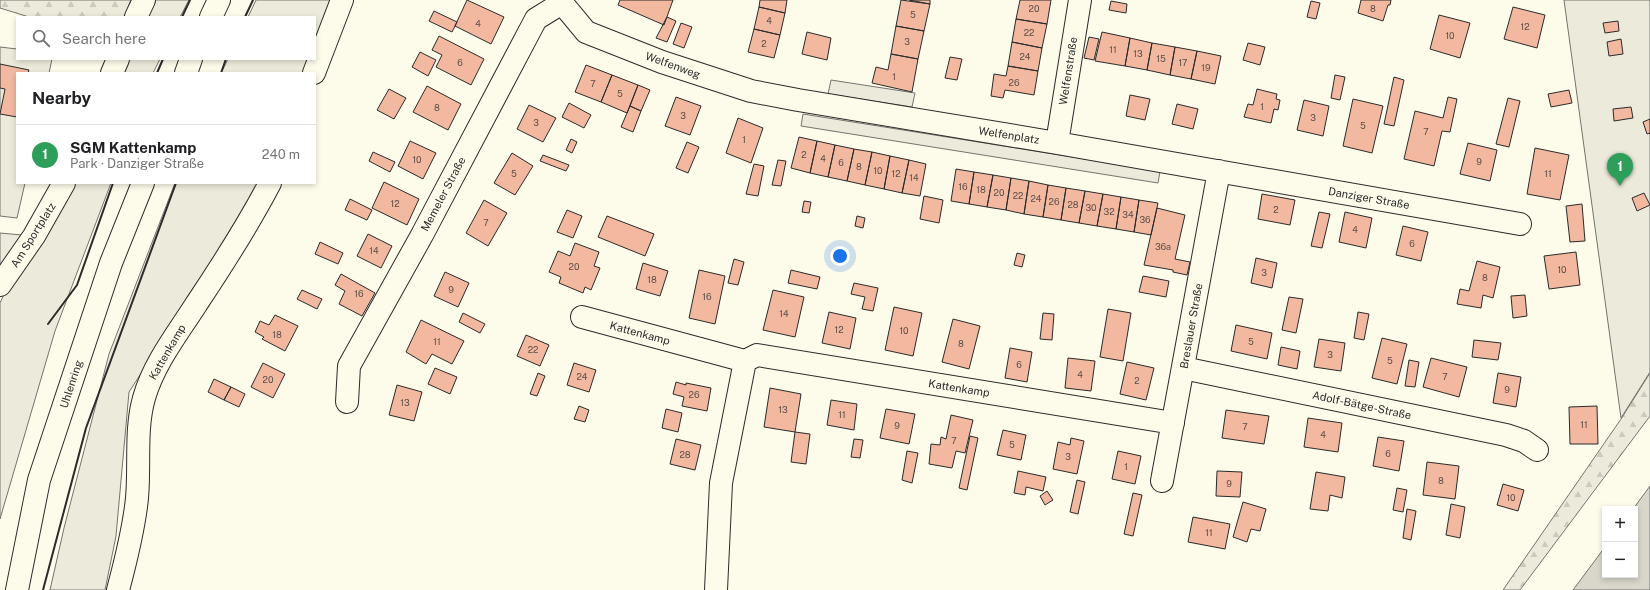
<!DOCTYPE html>
<html lang="en">
<head>
<meta charset="utf-8">
<style>
  :root { --surface:#fff; --page:#f6f6f6; --text:#202124; --muted:#757577; --line:#e0e0e0; --accent:#ea580c }
  body { margin:0; font-family:"Public Sans",sans-serif; background:var(--page); color:var(--text) }
  .controls { position:absolute; right:12px; bottom:12px; display:grid; overflow:hidden; border-radius:0px; box-shadow:0 2px 6px #0003 }
  .controls button { width:36px; height:36px; display:grid; place-items:center; padding:0; border:0; border-bottom:1px solid var(--line); background:var(--surface); color:var(--text); font:20px sans-serif }
  .you { position:absolute; left:840px; top:256px; width:14px; height:14px; margin:-10px; border:3px solid #fff; border-radius:50%; background:#1a73e8; box-shadow:0 0 0 6px #1a73e833 }
  .badge { display:grid; place-items:center; width:26px; height:26px; border-radius:50%; background:var(--accent); color:#fff; font-size:13px; font-weight:700 }
  .pin { position:absolute; translate:-50% -33px; filter:drop-shadow(0 1px 2px #0008) }
  .pin::after { content:''; position:absolute; top:21px; width:14px; height:12px; background:inherit; clip-path:polygon(0 0,100% 0,50% 100%) }
  .list { margin:0; padding:0; list-style:none }
  h2 { display:flex; justify-content:space-between; align-items:center; height:52px; margin:0; padding:0 16px; font-size:17px }
  h2 small { font-size:13px; font-weight:400; color:var(--muted) }
  .list li { display:grid; grid-template-columns:26px 1fr auto; gap:12px; align-items:center; box-sizing:border-box; height:60px; padding:0 16px; border-top:1px solid var(--line) }
  .list b { display:block; font-size:15px; white-space:nowrap }
  .list p { margin:0; font-size:13px; white-space:nowrap; color:var(--muted) }
  .list em { font-size:13px; font-style:normal; color:var(--muted) }
  .icon { flex:none; width:22px; height:22px; fill:none; stroke:currentColor; stroke-width:2; stroke-linecap:round; stroke-linejoin:round }
  .map { position:relative; flex:none; width:1650px; height:590px; overflow:hidden }
  .search { position:absolute; background:var(--surface); box-shadow:0 2px 6px #0003; left:16px; top:16px; width:300px; height:44px; display:flex; align-items:center; gap:10px; box-sizing:border-box; padding:0 14px; border-radius:0px; color:var(--muted); font-size:15px }
  .panel { position:absolute; background:var(--surface); box-shadow:0 2px 6px #0003; left:16px; top:72px; width:300px; height:112px; border-radius:0px }
  .map>svg:first-child { display:block }
  .green { fill:#ecebdb; stroke:#74746e }
  .forest { fill:url(#forest-firs); stroke:#74746e }
  .parking { fill:#eceadb; stroke:#74746e }
  .water { fill:#d8d7c9; stroke:#74746e }
  .building { fill:#f2b8a0; stroke:#2b2b2b }
  .lines { fill:none; stroke-linecap:round; stroke-linejoin:round }
  .minor-casing { stroke:#2b2b2b; stroke-width:24 }
  .highway-casing { stroke:#2b2b2b; stroke-width:24 }
  .minor { stroke:#fdfbea; stroke-width:22 }
  .highway { stroke:#fdfbea; stroke-width:22 }
  .wall { stroke:#2b2b2b; stroke-width:2 }
  .labels { text-anchor:middle; stroke-width:3; stroke-linejoin:round; paint-order:stroke }
  .number-label { font-size:9px; fill:#5d4e48 }
  .street-label { font-size:11px; fill:#2b2b2b; stroke:#fdfbea }
</style>
</head>
<body>
<div class="map">
<svg width="1650" height="590" viewBox="0 0 1650 590">
  <defs>
    <pattern id="forest-firs" width="22" height="20" patternUnits="userSpaceOnUse"><rect width="22" height="20" fill="#ecebdb"/><path d="M5 1l3.5 6h-7zM16 11l3.5 6h-7z" fill="#cbcabc"/></pattern>
  </defs>
  <rect width="100%" height="100%" fill="#fdfbea"/>
  <path class="green" d="M138 0H189L180 17H130Z
    M256 0H332L315 43V17H248Z
    M1564 0H1650V372L1621 418Z
    M0 47 17 49V59H52L49 73H17V183H25L17 218 0 216Z
    M111 59H160L153 73H104Z
    M228 59H309L303 73H221Z
    M55 183H111L55 331 0 519V303Z
    M175 183H260L192 295 129 392 116 536 105 590H50L64 528 109 354Z"/>
  <path class="forest" d="M0 0H131L124 17H29L0 8Z
    M1650 373V416L1520 590H1503L1621 419Z"/>
  <path class="parking" d="M831 80 915 93 912 107 828 94Z
    M803 114 1160 171 1158 183 801 126Z
    M0 233 22 235 0 289Z"/>
  <path class="water" d="M1650 486V590H1573L1605 547V575H1635V509H1633Z"/>
  <path class="building" d="M467 0 504 17 491 44 455 26Z
    M620 0H673L664 25 618 5Z
    M760 0H787L785 13 759 7Z
    M901 0 930 4 924 31 896 26Z
    M909 0H930V4Z
    M1020 0H1051L1047 24 1016 19Z
    M1361 0H1391L1390 5H1388L1383 21 1358 13Z
    M1111 1 1127 4 1126 13 1109 10Z
    M1311 1 1320 3 1316 19 1307 17Z
    M759 7 785 13 780 35 754 29Z
    M1513 7 1545 15 1537 48 1504 39Z
    M434 11 457 22 452 32 429 21Z
    M1439 15 1470 23 1460 58 1430 49Z
    M667 17 676 21 667 42 656 38Z
    M1016 19 1047 24 1042 48 1012 42Z
    M1618 21 1619 31 1605 33 1603 23Z
    M681 23 692 27 684 48 673 44Z
    M896 26 924 31 918 59 891 54Z
    M754 29 780 35 774 58 748 52Z
    M807 32 831 38 827 60 802 54Z
    M1102 32 1130 38 1125 66 1095 61Z
    M439 36 484 59 471 85 436 67 442 55 432 50Z
    M1089 37 1099 39 1094 60 1084 58Z
    M1130 38 1152 43 1147 70 1125 66Z
    M1621 39 1623 54 1609 56 1607 42Z
    M1012 42 1042 48 1038 71 1008 66Z
    M1152 43 1175 47 1170 75 1147 70Z
    M1248 43 1265 47 1260 65 1243 60Z
    M1175 47 1197 51 1191 79 1170 75Z
    M1197 51 1221 56 1215 84 1191 79Z
    M420 52 436 60 428 76 412 67Z
    M891 54 918 59 912 92 872 83 876 67 888 70Z
    M950 57 962 59 957 80 945 78Z
    M0 64 29 70 28 73H17V117L0 114 5 89 0 88Z
    M586 65 612 75 601 102 575 92Z
    M1008 66 1038 71 1034 95 1005 90 1003 98 991 96 994 74 1006 76Z
    M612 75 638 85 627 113 601 102Z
    M1335 75 1345 77 1340 100 1331 98Z
    M1394 77 1404 80 1394 126 1384 124Z
    M638 85 650 90 641 111 630 106Z
    M427 86 461 104 448 130 413 112Z
    M389 89 406 98 394 119 377 110Z
    M1257 89 1277 94 1276 99 1280 100 1278 110 1274 109 1271 123 1244 117 1248 104 1253 105Z
    M1569 90 1572 103 1551 107 1548 94Z
    M1130 95 1150 99 1145 120 1126 116Z
    M676 97 701 106 690 135 665 126Z
    M1448 97 1457 99 1450 132 1442 131 1434 166 1404 159 1415 111 1443 118Z
    M1508 98 1520 101 1509 147 1496 144Z
    M1353 99 1383 106 1372 153 1343 146Z
    M1304 100 1329 106 1323 136 1297 130Z
    M569 103 591 115 584 128 562 117Z
    M1177 104 1198 109 1193 129 1172 124Z
    M529 105 556 118 543 142 517 129Z
    M630 106 641 111 633 132 621 127Z
    M1631 107 1633 118 1614 121 1613 109Z
    M738 118 763 128 751 163 726 153Z
    M1650 119V133L1647 134 1643 122Z
    M799 137 817 141 810 173 791 168Z
    M571 139 577 142 572 153 566 150Z
    M410 141 436 153 423 179 398 166Z
    M817 141 835 145 828 177 810 173Z
    M687 142 699 147 688 173 676 168Z
    M1468 143 1497 150 1490 181 1460 174Z
    M835 145 854 149 847 181 828 177Z
    M1535 148 1569 155 1560 200 1527 194Z
    M854 149 872 152 865 185 847 181Z
    M373 152 395 162 390 172 369 161Z
    M872 152 890 156 884 189 865 185Z
    M512 153 533 166 515 195 494 183Z
    M543 155 569 165 566 171 540 161Z
    M890 156 909 160 902 193 884 189Z
    M778 160 786 161 781 186 772 185Z
    M909 160 926 164 920 196 902 193Z
    M754 164 764 166 758 196 746 194Z
    M956 169 974 172 969 204 951 201Z
    M974 172 993 175 987 207 969 204Z
    M993 175 1011 178 1006 210 987 207Z
    M1011 178 1029 181 1024 214 1006 210Z
    M1029 181 1048 185 1043 217 1024 214Z
    M384 182 419 199 407 225 372 208Z
    M1048 185 1066 188 1061 220 1043 217Z
    M1066 188 1085 191 1079 223 1061 220Z
    M1085 191 1103 194 1097 226 1079 223Z
    M1644 193 1650 205 1637 211 1632 198Z
    M1103 194 1121 197 1116 229 1097 226Z
    M1262 194 1295 200 1290 225 1258 219Z
    M924 196 943 200 939 223 920 219Z
    M1121 197 1139 200 1134 232 1116 229Z
    M350 199 372 210 367 220 345 210Z
    M484 200 507 213 488 246 466 233Z
    M1139 200 1158 203 1151 235 1134 232Z
    M804 201 811 202 809 213 802 212Z
    M1582 204 1585 241 1570 242 1566 206Z
    M1157 208 1185 215 1175 259 1190 262 1187 275 1173 272V270L1144 265Z
    M567 210 582 216 573 238 557 232Z
    M1319 212 1330 214 1322 248 1311 246Z
    M1345 212 1372 218 1366 248 1339 242Z
    M607 216 654 234 645 256 598 237Z
    M857 216 865 218 863 228 855 226Z
    M1403 226 1428 232 1421 261 1396 255Z
    M368 234 392 246 381 268 357 256Z
    M320 242 343 253 338 264 315 254Z
    M575 243 599 252 594 266 600 268 591 290 585 287 583 293 559 283 561 277 549 272 558 251 570 256Z
    M1576 252 1580 285 1549 289 1544 256Z
    M1017 253 1025 255 1022 267 1014 265Z
    M1256 258 1277 263 1272 288 1251 283Z
    M734 259 744 262 738 285 728 283Z
    M1477 261 1500 267 1493 298 1483 295 1481 308 1457 304 1460 289 1469 291Z
    M643 263 668 271 660 296 636 289Z
    M699 270 725 276 715 324 689 318Z
    M791 270 820 277 817 289 788 283Z
    M445 272 469 283 458 307 434 296Z
    M341 274 375 293 362 316 339 304 345 291 335 285Z
    M1143 276 1169 281 1166 297 1139 292Z
    M854 283 878 288 873 311 862 309 865 297 851 294Z
    M302 290 322 299 317 309 297 299Z
    M773 290 804 297 795 337 763 330Z
    M1525 295 1527 316 1513 318 1511 296Z
    M1289 297 1303 299 1296 333 1282 330Z
    M894 307 922 313 913 356 885 350Z
    M1108 309 1131 313 1123 361 1100 357Z
    M829 312 856 318 850 349 822 343Z
    M1358 312 1369 314 1364 340 1354 338Z
    M463 313 485 324 480 333 459 322Z
    M1043 313 1054 314 1052 340 1040 339Z
    M275 315 298 326 285 351 262 339 264 337 255 332 260 321 269 325Z
    M953 319 980 326 969 369 942 362Z
    M421 320 464 341 452 364 432 354 426 364 406 352Z
    M1236 325 1272 333 1267 359 1231 351Z
    M526 335 549 345 540 366 517 356Z
    M1382 338 1407 344 1397 384 1372 378Z
    M1319 339 1345 343 1341 371 1314 367Z
    M1474 340 1501 343 1498 360 1472 357Z
    M1281 347 1300 351 1297 369 1278 365Z
    M1010 348 1032 352 1027 382 1005 378Z
    M1068 358 1095 361 1091 391 1065 388Z
    M1431 358 1467 367 1459 397 1423 387Z
    M1409 360 1419 362 1415 387 1405 386Z
    M1127 362 1154 368 1146 400 1120 394Z
    M263 363 285 374 273 398 251 387Z
    M574 363 596 370 589 392 567 385Z
    M435 368 457 377 450 394 428 384Z
    M538 373 545 376 537 396 530 394Z
    M1498 373 1521 377 1516 407 1493 403Z
    M214 379 231 387 224 400 208 392Z
    M676 382 686 385V383L711 388 707 411 682 406 684 397 673 394Z
    M397 385 422 392 414 421 389 415Z
    M231 387 245 394 239 407 224 400Z
    M770 388 801 394 795 432 764 427Z
    M831 400 857 404 854 430 827 425Z
    M579 406 589 410 585 422 574 419Z
    M1597 406 1598 444H1570L1569 407Z
    M666 409 682 413 678 432 662 428Z
    M886 409 915 414 909 444 880 438Z
    M1226 410 1269 416 1264 444 1222 438Z
    M951 415 973 420 965 453 956 451 952 468 929 464 931 444 940 445 941 437 946 439Z
    M1308 418 1342 423 1338 452 1304 447Z
    M1003 430 1026 435 1021 460 997 455Z
    M795 432 810 434 806 464 791 462Z
    M970 436 978 438 967 490 959 488Z
    M1378 437 1404 441 1399 471 1373 466Z
    M1071 438 1084 441 1077 474 1053 469 1058 442 1070 445Z
    M676 439 701 445 695 470 670 464Z
    M854 439 863 440 860 458 851 457Z
    M907 451 918 453 912 483 902 480Z
    M1118 451 1141 456 1135 484 1112 479Z
    M1427 462 1459 466 1455 499 1423 495Z
    M1018 471 1046 477 1043 491 1026 487 1025 495 1014 493Z
    M1217 471 1242 472 1240 497 1216 496Z
    M1316 472 1345 477 1342 498 1330 495 1328 511 1310 509Z
    M1077 480 1085 482 1078 514 1070 512Z
    M1503 484 1524 490 1518 511 1497 505Z
    M1397 488 1407 490 1403 512 1393 510Z
    M1047 491 1053 500 1045 505 1040 496Z
    M1133 493 1142 495 1133 536 1124 534Z
    M1243 502 1266 509 1260 531 1251 529 1247 542 1233 537Z
    M1451 504 1465 507 1460 538 1446 535Z
    M1407 509 1416 511 1411 540 1403 538Z
    M1193 517 1230 524 1225 549 1188 542Z"/>
  <g class="lines">
    <defs>
      <path id="minor" d="M562 3 586 32 662 62 751 91 798 100 1057 143 1520 224
        M136 17 144 0
        M112 73 118 59
        M314 73 342 0
        M1057 143 1080 0
        M0 285 34 236 64 183
        M582 317 745 361
        M1183 368 1506 435 1524 441 1537 450
        M347 402 349 366 422 235 536 19 562 3V0
        M1162 481 1219 171
        M118 590C126 560 134 529 137 498 140 466 135 429 144 398 154 363 178 333 197 303 223 264 248 225 270 183
        M716 590 721 483 745 361 757 355 1173 423"/>
      <path id="highway" d="M211 17 219 0
        M186 73 191 59
        M17 590 39 480 111 263 143 183"/>
    </defs>
    <use href="#minor" class="minor-casing"/>
    <use href="#highway" class="highway-casing"/>
    <use href="#minor" class="minor"/>
    <use href="#highway" class="highway"/>
    <path class="wall" d="M182 17 190 0
      M245 17 253 0
      M157 73 163 59
      M221 73 226 59
      M48 324 77 285 113 183
      M43 590 86 428 176 183"/>
  </g>
  <g class="labels">
    <g class="number-label">
      <text x="1034" y="12">20</text>
      <text x="1373" y="12">8</text>
      <text x="913" y="18">5</text>
      <text x="769" y="24">4</text>
      <text x="478" y="27">4</text>
      <text x="1525" y="30">12</text>
      <text x="1029" y="36">22</text>
      <text x="1450" y="39">10</text>
      <text x="907" y="45">3</text>
      <text x="764" y="47">2</text>
      <text x="1113" y="53">11</text>
      <text x="1138" y="57">13</text>
      <text x="1025" y="60">24</text>
      <text x="1161" y="62">15</text>
      <text x="460" y="66">6</text>
      <text x="1183" y="66">17</text>
      <text x="1206" y="71">19</text>
      <text x="894" y="80">1</text>
      <text x="1014" y="86">26</text>
      <text x="593" y="87">7</text>
      <text x="620" y="97">5</text>
      <text x="1262" y="110">1</text>
      <text x="437" y="111">8</text>
      <text x="683" y="119">3</text>
      <text x="1313" y="121">3</text>
      <text x="536" y="126">3</text>
      <text x="1363" y="129">5</text>
      <text x="1426" y="135">7</text>
      <text x="744" y="143">1</text>
      <text x="804" y="158">2</text>
      <text x="823" y="162">4</text>
      <text x="417" y="163">10</text>
      <text x="1479" y="165">9</text>
      <text x="841" y="166">6</text>
      <text x="859" y="170">8</text>
      <text x="878" y="174">10</text>
      <text x="514" y="177">5</text>
      <text x="896" y="177">12</text>
      <text x="1548" y="177">11</text>
      <text x="914" y="181">14</text>
      <text x="963" y="190">16</text>
      <text x="981" y="193">18</text>
      <text x="999" y="196">20</text>
      <text x="1018" y="199">22</text>
      <text x="1036" y="202">24</text>
      <text x="1054" y="205">26</text>
      <text x="395" y="207">12</text>
      <text x="1073" y="208">28</text>
      <text x="1091" y="211">30</text>
      <text x="1276" y="213">2</text>
      <text x="1109" y="215">32</text>
      <text x="1128" y="218">34</text>
      <text x="1145" y="223">36</text>
      <text x="486" y="226">7</text>
      <text x="1355" y="233">4</text>
      <text x="1412" y="247">6</text>
      <text x="1163" y="250">36a</text>
      <text x="374" y="254">14</text>
      <text x="574" y="270">20</text>
      <text x="1562" y="273">10</text>
      <text x="1264" y="276">3</text>
      <text x="1485" y="281">8</text>
      <text x="652" y="283">18</text>
      <text x="451" y="293">9</text>
      <text x="359" y="297">16</text>
      <text x="707" y="300">16</text>
      <text x="784" y="317">14</text>
      <text x="839" y="333">12</text>
      <text x="904" y="334">10</text>
      <text x="277" y="338">18</text>
      <text x="437" y="345">11</text>
      <text x="1251" y="345">5</text>
      <text x="961" y="347">8</text>
      <text x="533" y="353">22</text>
      <text x="1330" y="358">3</text>
      <text x="1390" y="364">5</text>
      <text x="1019" y="368">6</text>
      <text x="1080" y="378">4</text>
      <text x="582" y="380">24</text>
      <text x="1445" y="380">7</text>
      <text x="268" y="383">20</text>
      <text x="1137" y="384">2</text>
      <text x="1507" y="393">9</text>
      <text x="694" y="398">26</text>
      <text x="405" y="406">13</text>
      <text x="783" y="413">13</text>
      <text x="842" y="418">11</text>
      <text x="1584" y="428">11</text>
      <text x="897" y="429">9</text>
      <text x="1245" y="430">7</text>
      <text x="1323" y="438">4</text>
      <text x="954" y="444">7</text>
      <text x="1012" y="448">5</text>
      <text x="1388" y="457">6</text>
      <text x="685" y="458">28</text>
      <text x="1068" y="460">3</text>
      <text x="1126" y="470">1</text>
      <text x="1441" y="484">8</text>
      <text x="1229" y="487">9</text>
      <text x="1511" y="501">10</text>
      <text x="1209" y="536">11</text>
    </g>
    <g class="street-label">
      <text transform="translate(673 65) rotate(20)" y="4">Welfenweg</text>
      <text transform="translate(1068 71) rotate(-81)" y="4">Welfenstraße</text>
      <text transform="translate(1009 135) rotate(9)" y="4">Welfenplatz</text>
      <text transform="translate(443 194) rotate(-62)" y="4">Memeler Straße</text>
      <text transform="translate(1369 198) rotate(10)" y="4">Danziger Straße</text>
      <text transform="translate(33 235) rotate(-58)" y="4">Am Sportplatz</text>
      <text transform="translate(1191 326) rotate(-80)" y="4">Breslauer Straße</text>
      <text transform="translate(640 333) rotate(15)" y="4">Kattenkamp</text>
      <text transform="translate(167 352) rotate(-60)" y="4">Kattenkamp</text>
      <text transform="translate(71 384) rotate(-72)" y="4">Uhlenring</text>
      <text transform="translate(959 388) rotate(9)" y="4">Kattenkamp</text>
      <text transform="translate(1362 405) rotate(12)" y="4">Adolf-Bätge-Straße</text>
    </g>
  </g>
</svg>
<div class="controls">
<button>+</button>
<button>−</button>
</div>
<div class="you"></div>
<div class="pin badge" style="left:1620px;top:186px;background:#2e9e5b">1</div>
<div class="search"><svg class="icon" aria-label="search" viewBox="0 0 24 24"><circle cx="10" cy="10" r="6"/><path d="M15 15l6 6"/></svg>Search here</div>
<section class="panel">
<h2>Nearby<small></small></h2>
<ul class="list">
<li><span class="badge" style="background:#2e9e5b">1</span><div><b>SGM Kattenkamp</b><p>Park · Danziger Straße</p></div><em>240 m</em></li>
</ul>
</section>
</div>
</body>
</html>
